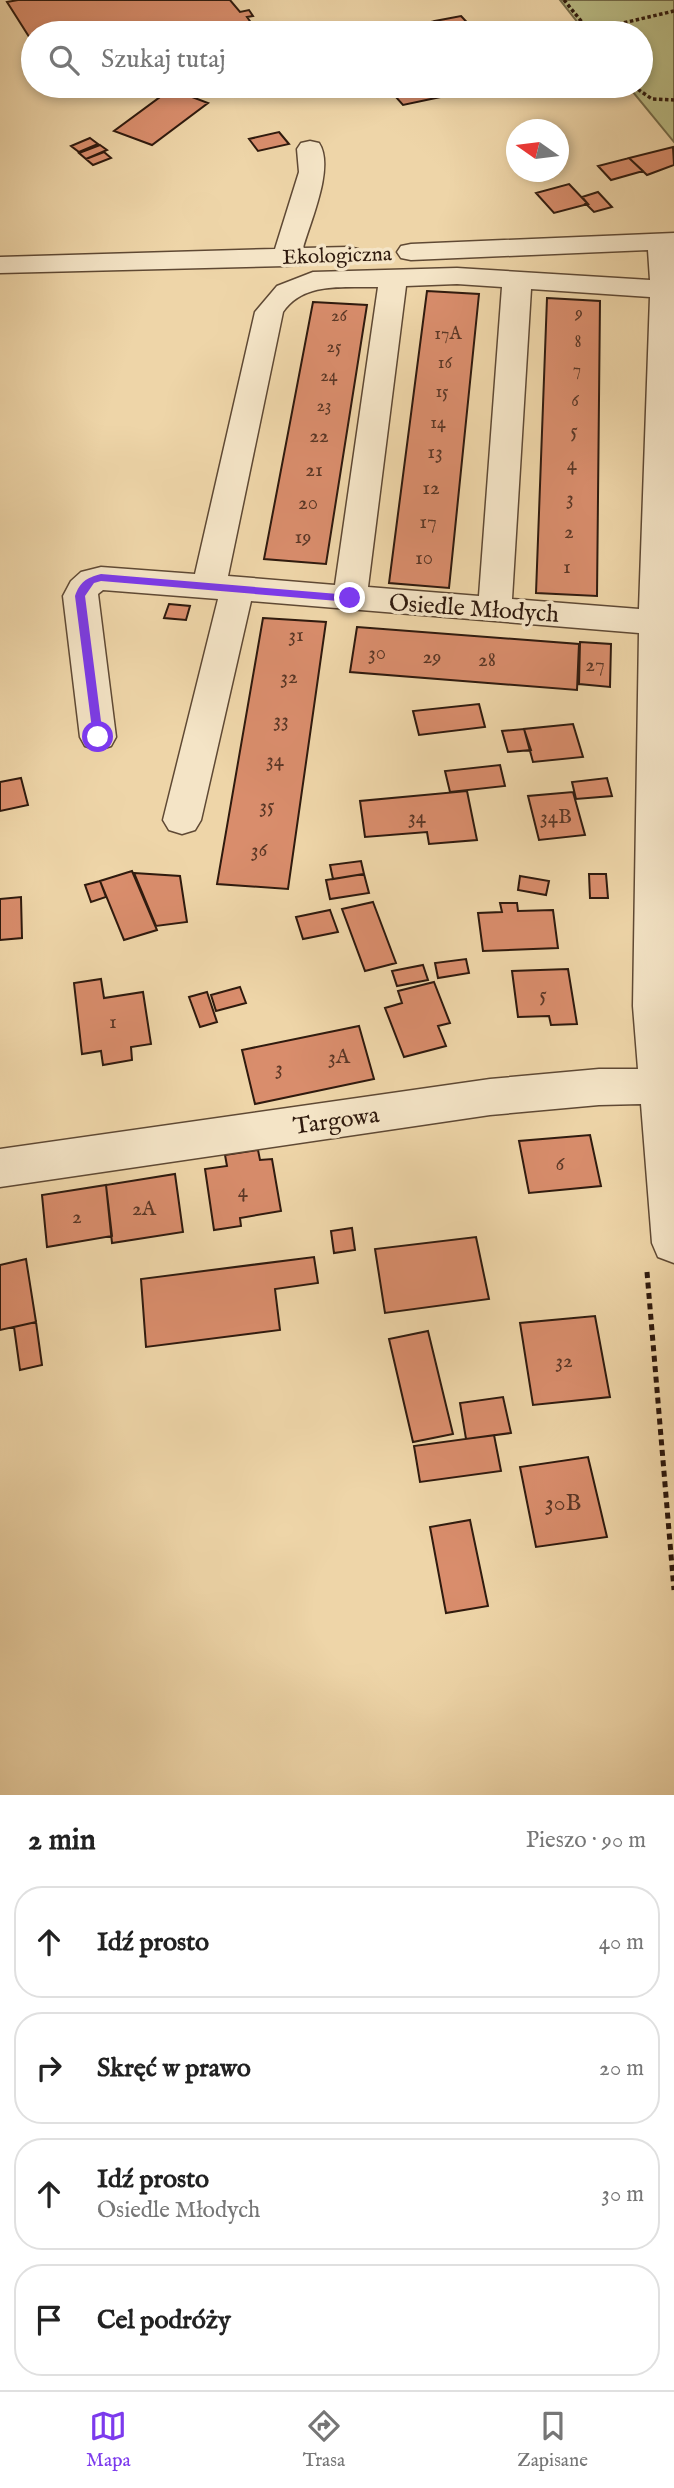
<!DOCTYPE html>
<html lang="pl">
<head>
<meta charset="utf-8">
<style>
  :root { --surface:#fff; --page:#f6f6f6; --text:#222; --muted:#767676; --line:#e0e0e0; --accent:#7c3aed }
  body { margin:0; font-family:"IM FELL English",serif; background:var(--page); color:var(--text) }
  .compass { position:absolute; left:506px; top:119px; width:63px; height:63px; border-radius:50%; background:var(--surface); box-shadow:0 4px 10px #0003; rotate:284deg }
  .stop { position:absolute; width:21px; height:21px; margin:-16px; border:5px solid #7c3aed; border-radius:50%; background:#fff }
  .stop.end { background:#7c3aed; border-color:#fff; box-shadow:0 2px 7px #0008 }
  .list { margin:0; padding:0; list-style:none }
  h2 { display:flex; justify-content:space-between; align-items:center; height:91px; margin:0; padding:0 28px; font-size:30px }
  h2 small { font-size:23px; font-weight:400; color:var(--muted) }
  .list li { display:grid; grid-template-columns:46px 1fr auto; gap:21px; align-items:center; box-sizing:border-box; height:112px; margin:0 14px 14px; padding:0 14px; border:2px solid var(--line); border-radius:28px }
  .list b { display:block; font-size:26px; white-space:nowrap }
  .list p { margin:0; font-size:23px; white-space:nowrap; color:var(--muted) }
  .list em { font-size:23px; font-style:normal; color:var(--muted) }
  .icon { flex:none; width:38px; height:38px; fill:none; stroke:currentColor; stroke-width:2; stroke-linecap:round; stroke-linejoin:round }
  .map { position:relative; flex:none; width:674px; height:1795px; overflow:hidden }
  .search { position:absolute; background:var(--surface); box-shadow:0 4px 10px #0003; left:21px; right:21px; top:21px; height:77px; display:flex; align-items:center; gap:18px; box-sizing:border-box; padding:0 24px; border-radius:38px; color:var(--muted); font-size:26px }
  .sheet { height:595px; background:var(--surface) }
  nav { display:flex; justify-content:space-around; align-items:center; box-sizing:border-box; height:98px; border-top:2px solid var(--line); background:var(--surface); font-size:19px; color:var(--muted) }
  nav a { display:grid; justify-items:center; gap:4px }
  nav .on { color:var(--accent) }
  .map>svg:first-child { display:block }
  .green { fill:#babd86; stroke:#746c4a; stroke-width:2 }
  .building { fill:#d98d6c; stroke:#2f1a0e; stroke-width:2 }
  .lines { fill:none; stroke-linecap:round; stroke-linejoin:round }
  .minor-casing { stroke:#5f4934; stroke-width:3 }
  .path-far1 { stroke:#2f1a0e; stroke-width:3.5; stroke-dasharray:3.5 2.5; stroke-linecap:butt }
  .path { stroke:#2f1a0e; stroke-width:5; stroke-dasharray:6 4.5; stroke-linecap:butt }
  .minor { fill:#f4e4c6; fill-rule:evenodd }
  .route { fill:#7c3aed }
  .labels { text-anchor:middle; stroke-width:7; stroke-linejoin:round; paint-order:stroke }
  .far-number-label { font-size:18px; fill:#5a3726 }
  .far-street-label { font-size:21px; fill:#2f1a0e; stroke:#f4e4c6 }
  .number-label { font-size:21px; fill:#5a3726 }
  .street-label { font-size:24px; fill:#2f1a0e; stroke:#f4e4c6 }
  .near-number-label { font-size:24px; fill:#5a3726 }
</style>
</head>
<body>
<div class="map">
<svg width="674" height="1795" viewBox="0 0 674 1795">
  <rect width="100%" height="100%" fill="#eed5a8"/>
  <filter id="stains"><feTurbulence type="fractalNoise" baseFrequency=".00286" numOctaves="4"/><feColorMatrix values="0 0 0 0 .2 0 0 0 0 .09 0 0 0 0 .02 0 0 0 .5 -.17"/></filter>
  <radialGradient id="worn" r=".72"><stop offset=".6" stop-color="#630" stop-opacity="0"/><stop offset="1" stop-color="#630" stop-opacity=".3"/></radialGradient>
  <path class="green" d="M560 0H674V142L628 86H641V33H586Z"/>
  <path class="building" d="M18 0H230L240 12 249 10 253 16 247 17 252 24 218 30 214 24 171 33H33V43L7 2Z
    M461 16 477 33H446L435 21Z
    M435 21 446 33H378Z
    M214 24 218 30 171 33Z
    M386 86H437L445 96 403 105Z
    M171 89 208 103 152 145 114 131Z
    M279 132 289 144 258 151 249 139Z
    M90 138 98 144 79 152 71 146Z
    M100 145 107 150 86 159 79 153Z
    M673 147 674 165 647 175 629 158Z
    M104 152 111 158 93 165 86 159Z
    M629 158 643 171 611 180 598 166Z
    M569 184 588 204 554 213 536 193Z
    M598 192 612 207 594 212 586 204H588L582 197Z
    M427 291 479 294 449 588 389 583Z
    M547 298 600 301 597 596 536 593Z
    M313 302 367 305 326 564 264 559Z
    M169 604 190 606 186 620 164 618Z
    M263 618 326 622 288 889 217 884Z
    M357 627 579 644 577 690 350 672Z
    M580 642 611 644 610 687 579 684Z
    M479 704 485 727 419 735 413 711Z
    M573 724 583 757 533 762 524 729Z
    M524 729 531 750 508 752 502 731Z
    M500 765 505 786 450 792 445 771Z
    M21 778 28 805 0 811V782Z
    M607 778 612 796 576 799 572 782Z
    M467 791 477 840 429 844 427 832 365 837 360 801Z
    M573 792 585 835 539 840 528 796Z
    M361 861 364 874 333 879 330 865Z
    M132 871 157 930 124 940 100 881Z
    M134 873 180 876 187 922 156 926Z
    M364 874 369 893 330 899 326 880Z
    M589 874H606L608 898H590Z
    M520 876 549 881 546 895 518 890Z
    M100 881 106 897 91 902 85 885Z
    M21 897 22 938 0 940V899Z
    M373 902 396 963 365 971 342 909Z
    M500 903H517L518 911 553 910 558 948 483 951 478 913 502 912Z
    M330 910 338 932 303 939 296 917Z
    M466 959 469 973 438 978 435 963Z
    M423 965 428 980 397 986 392 971Z
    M568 969 577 1024 551 1025 549 1016 518 1017 512 971Z
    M101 979 104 998 143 992 151 1044 131 1047 132 1060 103 1065 101 1051 82 1054 74 983Z
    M434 982 450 1023 438 1026 446 1046 404 1057 385 1008 402 1003 398 991Z
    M240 987 246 1003 216 1011 211 995Z
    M207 992 217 1022 200 1027 189 997Z
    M359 1026 374 1079 255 1104 242 1050Z
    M590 1135 601 1186 529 1193 519 1141Z
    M258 1150 260 1160 272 1159 281 1211 240 1218 241 1226 214 1230 205 1169 227 1166 225 1155Z
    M175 1174 183 1232 112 1243 106 1185Z
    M106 1185 112 1236 47 1247 42 1195Z
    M352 1228 355 1250 334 1253 331 1231Z
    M476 1237 489 1299 385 1313 375 1249Z
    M314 1257 318 1283 275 1289 280 1330 146 1347 141 1279Z
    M26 1259 36 1322 0 1330V1265Z
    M595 1316 610 1397 533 1405 520 1323Z
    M36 1322 42 1365 20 1370 14 1327Z
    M428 1331 453 1434 413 1442 389 1339Z
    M503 1397 511 1433 466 1439 460 1403Z
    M494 1435 501 1471 420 1482 414 1446Z
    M588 1457 607 1537 536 1547 520 1467Z
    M470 1520 488 1606 446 1613 430 1527Z"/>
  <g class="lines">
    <defs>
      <path id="minor" d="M310 141 319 143C335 167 310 222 303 248L348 247 358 249 362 255 358 261 286 266 0 273V257L275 249 299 172 297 149 301 143Z
        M674 233V1263L658 1257 652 1243 641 1104 599 1105 490 1115 0 1187V1149L490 1079 599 1069H638L633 1006 639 633 251 601 201 820 195 830 182 834 169 830 163 820 218 599 103 590 98 594 116 737 111 746 98 750 85 746 80 737 63 596 71 581 81 572 101 567 195 574 255 312 277 286 313 272 457 268 650 280 648 250 411 260 401 258 397 252 401 246 411 244ZM457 284 502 287 479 596 368 587 406 286ZM378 287 335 585 228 576 283 312C304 281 345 288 378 287ZM531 289 650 297 639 609 512 599Z"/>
    </defs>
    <use href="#minor" class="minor-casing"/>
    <path class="path-far1" d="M564 0 590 32
      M589 31 674 11
      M633 86 652 99 674 100"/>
    <path class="path" d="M647 1272 674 1590"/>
    <use href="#minor" class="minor"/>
  </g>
  <path class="route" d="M101 574 350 595 355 598 350 602 101 581 94 583 85 596 103 737 98 741 93 737 75 596C80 582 86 578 101 574Z"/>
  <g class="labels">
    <g class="far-number-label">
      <text x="579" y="318">9</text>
      <text x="339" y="321">26</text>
      <text x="448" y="339">17A</text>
      <text x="578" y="347">8</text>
      <text x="334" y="352">25</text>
      <text x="445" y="368">16</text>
      <text x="577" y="375">7</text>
      <text x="329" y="381">24</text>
      <text x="442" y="397">15</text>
      <text x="575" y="406">6</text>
      <text x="324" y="411">23</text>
      <text x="438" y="428">14</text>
    </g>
    <g class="far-street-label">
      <text transform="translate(337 255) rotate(-2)" y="7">Ekologiczna</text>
    </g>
    <g class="number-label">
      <text x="574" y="437">5</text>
      <text x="319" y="442">22</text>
      <text x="435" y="458">13</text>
      <text x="572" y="470">4</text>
      <text x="314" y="476">21</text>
      <text x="431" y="494">12</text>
      <text x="570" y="504">3</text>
      <text x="308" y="509">20</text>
      <text x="428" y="528">17</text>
      <text x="569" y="538">2</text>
      <text x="303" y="543">19</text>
      <text x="424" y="564">10</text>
      <text x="567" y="573">1</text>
      <text x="296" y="641">31</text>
      <text x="377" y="659">30</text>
      <text x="432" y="663">29</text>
      <text x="487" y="666">28</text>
      <text x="595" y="671">27</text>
      <text x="289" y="683">32</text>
      <text x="281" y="726">33</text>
      <text x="275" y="766">34</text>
      <text x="267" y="812">35</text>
      <text x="417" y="823">34</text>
      <text x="556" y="823">34B</text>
      <text x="259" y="856">36</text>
      <text x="543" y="1001">5</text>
      <text x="113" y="1028">1</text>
      <text x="339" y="1063">3A</text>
      <text x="279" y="1074">3</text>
      <text x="560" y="1170">6</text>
      <text x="243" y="1197">4</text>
      <text x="144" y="1215">2A</text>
      <text x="77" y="1223">2</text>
      <text x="564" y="1367">32</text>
    </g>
    <g class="street-label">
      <text transform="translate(474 608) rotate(4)" y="8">Osiedle Młodych</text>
      <text transform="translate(336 1120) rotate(-8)" y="8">Targowa</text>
    </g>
    <g class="near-number-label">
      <text x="563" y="1510">30B</text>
    </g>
  </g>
  <rect width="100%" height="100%" filter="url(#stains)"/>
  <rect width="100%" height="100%" fill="url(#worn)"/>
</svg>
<svg class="compass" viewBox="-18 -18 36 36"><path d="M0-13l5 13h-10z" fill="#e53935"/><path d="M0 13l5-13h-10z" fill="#767676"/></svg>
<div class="stop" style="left:98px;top:737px"></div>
<div class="stop end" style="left:350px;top:598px"></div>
<div class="search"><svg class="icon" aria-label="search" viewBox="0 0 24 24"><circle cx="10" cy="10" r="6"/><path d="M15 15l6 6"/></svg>Szukaj tutaj</div>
</div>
<section class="sheet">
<h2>2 min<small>Pieszo · 90 m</small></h2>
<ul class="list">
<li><svg class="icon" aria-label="ahead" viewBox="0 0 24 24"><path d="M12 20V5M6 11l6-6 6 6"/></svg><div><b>Idź prosto</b></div><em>40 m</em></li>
<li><svg class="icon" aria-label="right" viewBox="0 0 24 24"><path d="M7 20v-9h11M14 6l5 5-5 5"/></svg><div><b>Skręć w prawo</b></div><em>20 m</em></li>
<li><svg class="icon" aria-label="ahead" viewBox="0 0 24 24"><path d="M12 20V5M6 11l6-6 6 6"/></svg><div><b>Idź prosto</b><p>Osiedle Młodych</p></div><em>30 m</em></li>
<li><svg class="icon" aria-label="arrive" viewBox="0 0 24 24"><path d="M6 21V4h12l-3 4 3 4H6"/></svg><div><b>Cel podróży</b></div></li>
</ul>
</section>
<nav>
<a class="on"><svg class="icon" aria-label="map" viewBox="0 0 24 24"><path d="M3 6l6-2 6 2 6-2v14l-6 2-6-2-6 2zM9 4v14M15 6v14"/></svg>Mapa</a>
<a><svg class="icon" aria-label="directions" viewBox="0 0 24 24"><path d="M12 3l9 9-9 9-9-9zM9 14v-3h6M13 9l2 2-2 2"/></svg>Trasa</a>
<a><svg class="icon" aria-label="saved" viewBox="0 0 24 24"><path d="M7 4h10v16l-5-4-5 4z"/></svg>Zapisane</a>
</nav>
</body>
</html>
